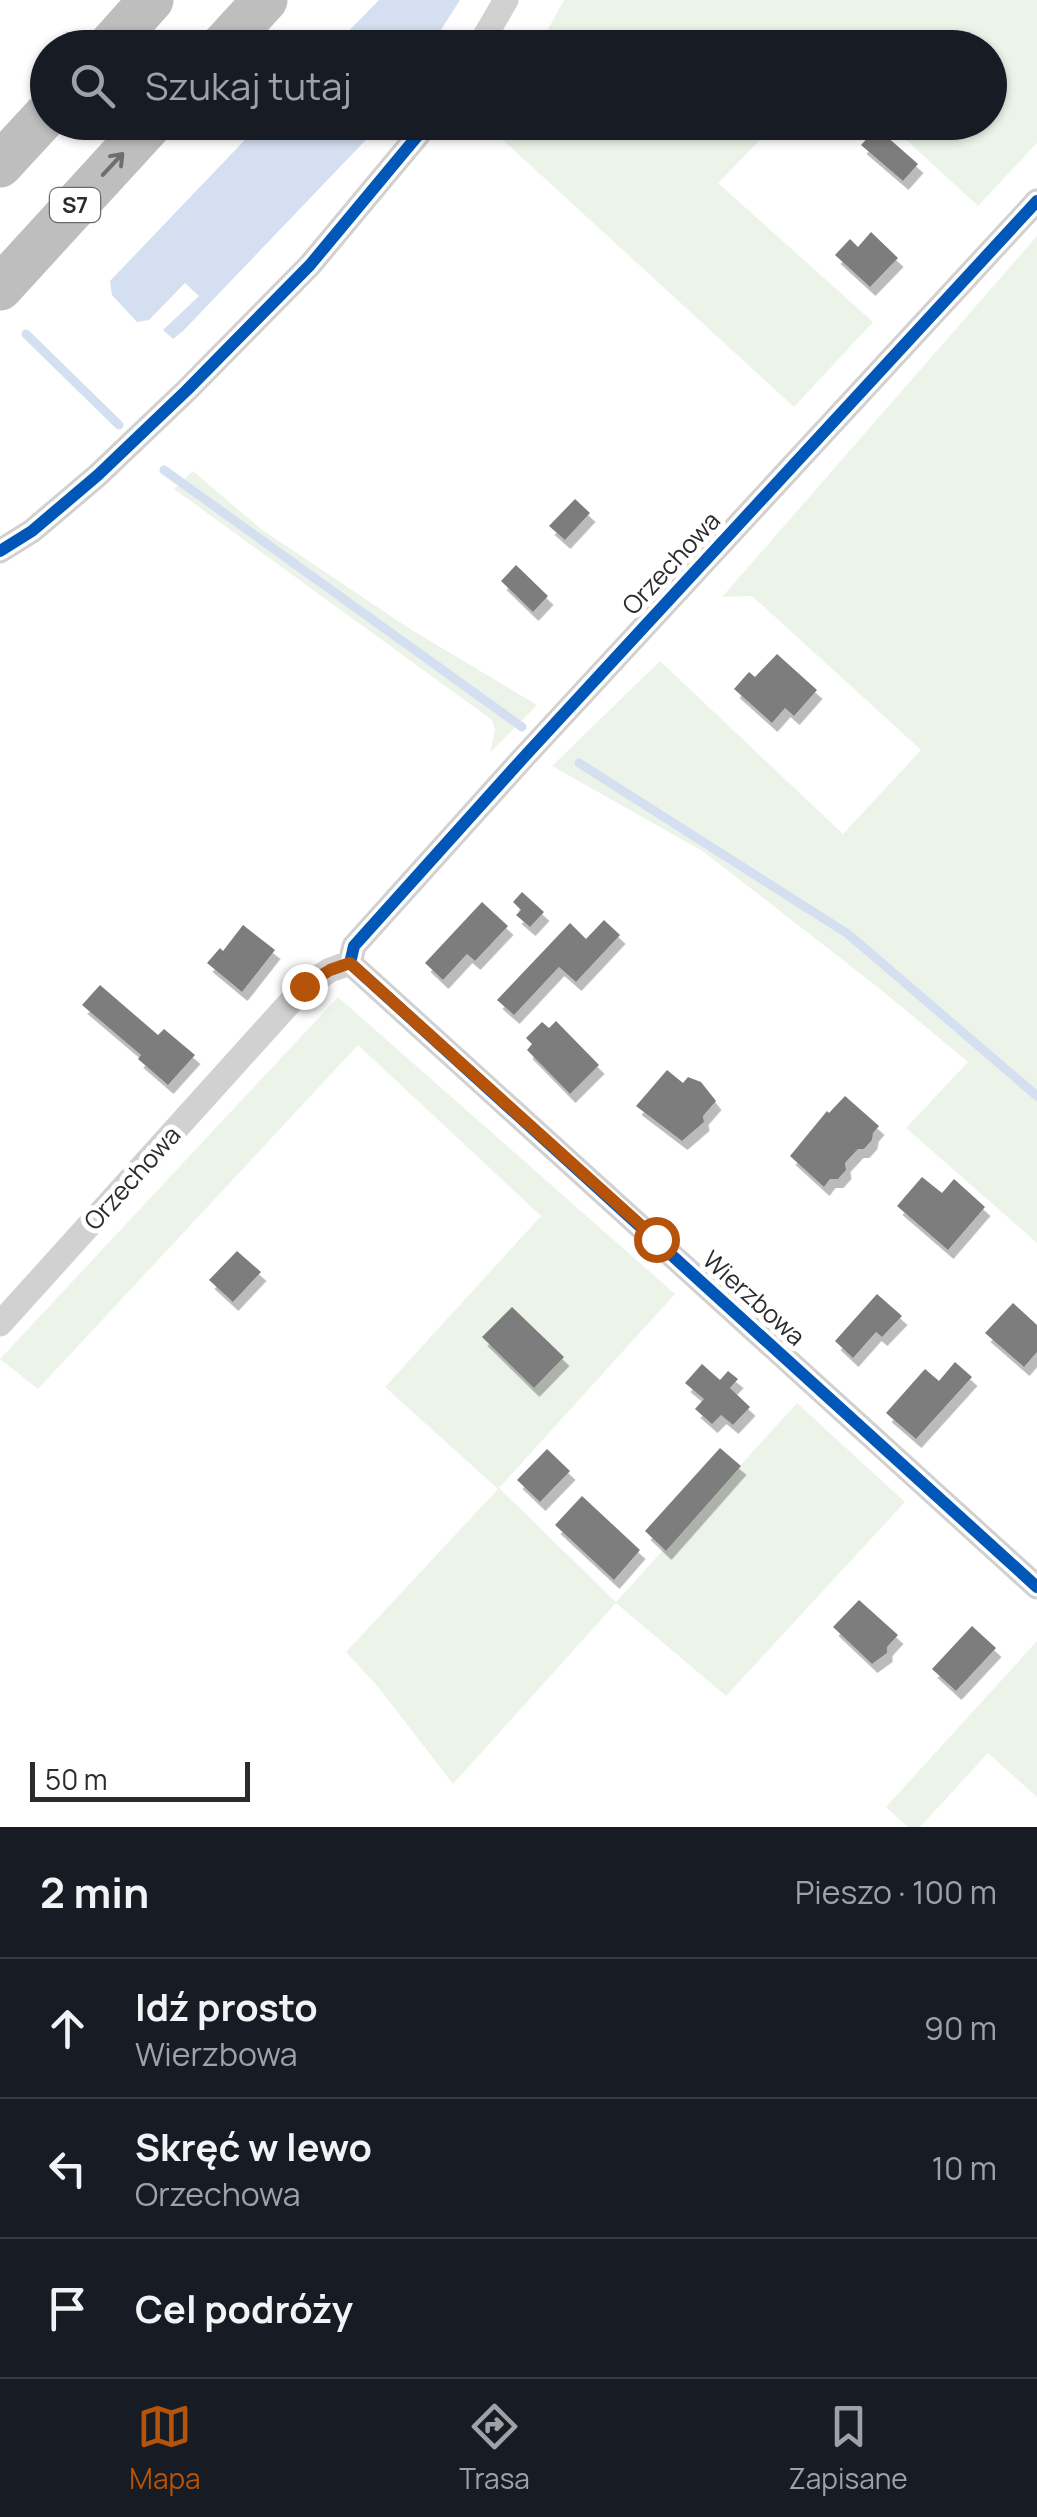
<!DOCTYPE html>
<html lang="pl">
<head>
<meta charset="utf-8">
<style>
  :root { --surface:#171b24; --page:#20242c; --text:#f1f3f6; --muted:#9ea1a6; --line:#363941; --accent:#b45309 }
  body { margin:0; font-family:Manrope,sans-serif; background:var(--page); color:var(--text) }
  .scale { position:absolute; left:30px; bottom:25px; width:220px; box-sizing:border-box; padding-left:10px; border:5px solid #2c2c2c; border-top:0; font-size:28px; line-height:35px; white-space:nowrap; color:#2c2c2c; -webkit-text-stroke:8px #fff; paint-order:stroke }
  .stop { position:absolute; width:30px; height:30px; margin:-22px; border:8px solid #b45309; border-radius:50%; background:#fff }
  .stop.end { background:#b45309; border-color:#fff; box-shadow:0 2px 10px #0008 }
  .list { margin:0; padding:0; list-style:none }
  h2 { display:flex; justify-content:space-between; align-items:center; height:130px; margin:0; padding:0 40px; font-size:42px }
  h2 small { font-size:32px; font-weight:400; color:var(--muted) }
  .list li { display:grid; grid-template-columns:65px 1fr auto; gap:30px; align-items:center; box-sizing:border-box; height:140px; padding:0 40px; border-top:2px solid var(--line) }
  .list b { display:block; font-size:38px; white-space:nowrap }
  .list p { margin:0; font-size:32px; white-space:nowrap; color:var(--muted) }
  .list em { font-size:32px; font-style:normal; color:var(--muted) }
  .icon { flex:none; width:55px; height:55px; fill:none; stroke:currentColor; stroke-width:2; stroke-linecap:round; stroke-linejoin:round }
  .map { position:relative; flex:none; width:1037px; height:1827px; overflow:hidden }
  .search { position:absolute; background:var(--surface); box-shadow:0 2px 8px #0004; left:30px; right:30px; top:30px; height:110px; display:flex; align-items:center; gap:25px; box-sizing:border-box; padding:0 35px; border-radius:55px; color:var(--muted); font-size:38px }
  .sheet { height:550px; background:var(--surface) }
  nav { display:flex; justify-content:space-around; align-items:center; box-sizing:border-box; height:140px; border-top:2px solid var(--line); background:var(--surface); font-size:28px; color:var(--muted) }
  nav a { display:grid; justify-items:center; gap:5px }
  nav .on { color:var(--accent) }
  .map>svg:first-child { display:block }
  .green { fill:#ecf4e9 }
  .water { fill:#d4e0f2 }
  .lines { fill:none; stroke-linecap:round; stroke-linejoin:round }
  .stream { stroke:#d4e0f2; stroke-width:9 }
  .building { fill:#7d7d7d; filter:url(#shadow) }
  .street { stroke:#d1d1d1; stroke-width:25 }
  .highway { stroke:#bebebe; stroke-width:45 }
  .cycleway-casing { stroke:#fff; stroke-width:19 }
  .cycleway { stroke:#0057b8; stroke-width:12 }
  .oneway { stroke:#6e6e6e }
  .route { stroke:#b45309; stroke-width:12 }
  .labels { text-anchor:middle; stroke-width:10; stroke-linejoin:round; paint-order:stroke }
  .shield { fill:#fff; stroke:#6b6b6b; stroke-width:2.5 }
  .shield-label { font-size:22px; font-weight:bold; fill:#2c2c2c }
  .street-label { font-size:25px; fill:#2c2c2c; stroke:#fff }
</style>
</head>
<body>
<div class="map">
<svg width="1037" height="1827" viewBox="0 0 1037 1827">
  <defs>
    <filter id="shadow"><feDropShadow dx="5.5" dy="9" stdDeviation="0" flood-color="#0004"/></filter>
  </defs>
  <rect width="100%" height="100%" fill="#fff"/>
  <path class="green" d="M564 0H1037V143L978 206 888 123 990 122V48L538 47Z
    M496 123H777L718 183 873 322 794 407 492 130Z
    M1037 236V1243L906 1128 968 1062 875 985 704 852 552 766 660 661 843 834 921 750 752 596 722 597Z
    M193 471 261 529 410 629 537 705 490 753 495 730 492 720 174 489Z
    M338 997 675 1294 499 1488 616 1602 797 1403 905 1502 726 1696 616 1603 453 1784 379 1688 346 1652 498 1489 385 1387 541 1216 358 1045 38 1389 0 1359Z
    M1037 1641V1797L988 1753 920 1827H908L886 1807Z"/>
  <path class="water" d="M379 0H460L430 47H333Z
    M261 123H382L183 331 173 339 163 330 199 296 185 283 149 320 137 322 112 295 110 281Z"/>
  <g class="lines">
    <path class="stream" d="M26 334 119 425
      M164 470 522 727
      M579 763 848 934 1037 1096"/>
  </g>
  <path class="building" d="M877 128 918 164 903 181 861 145Z
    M871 232 898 258 870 287 835 255 850 239 858 247Z
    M575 499 590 513 565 540 549 526Z
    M516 565 548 596 533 612 501 581Z
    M777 654 817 690 794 716 785 708 772 723 734 689 749 672 755 677Z
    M522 892 544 912 530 927 516 915 521 910 513 902Z
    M482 902 508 926 475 961 467 954 443 980 425 963Z
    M604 920 620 935 576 982 559 967 514 1015 497 1000 570 923 586 939Z
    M243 925 275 950 242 992 207 963 220 948 223 951Z
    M100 985 158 1035 164 1029 195 1055 168 1085 138 1059 141 1055 82 1005Z
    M556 1021 599 1065 570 1094 527 1050 532 1044 526 1038 542 1022 549 1028Z
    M667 1070 683 1083 688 1077 701 1082 716 1101 703 1116 704 1122 682 1141 636 1106Z
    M845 1096 879 1126 873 1133 872 1140 864 1149H858L845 1163 846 1170 838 1179H830L824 1187 790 1156 827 1111 829 1113Z
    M922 1177 942 1193 954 1179 985 1207 948 1250 897 1206Z
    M237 1251 261 1272 233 1302 209 1280Z
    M877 1294 902 1316 882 1337 876 1332 853 1358 835 1341Z
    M1013 1303 1037 1325V1352L1024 1367 985 1333Z
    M512 1307 564 1357 534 1388 482 1337Z
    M955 1362 972 1377 916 1439 886 1413 925 1369 939 1381Z
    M702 1364 720 1380 728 1371 738 1379 730 1388 750 1407 733 1425 721 1415 712 1424 695 1409 704 1399 685 1383Z
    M720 1448 741 1466 666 1551 645 1531Z
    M547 1449 570 1471 540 1502 517 1480Z
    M582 1496 640 1550 614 1580 555 1525Z
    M859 1600 898 1635 887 1647V1653L872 1664 833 1627Z
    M972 1626 996 1648 956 1691 932 1669Z"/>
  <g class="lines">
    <path class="street" d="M478 48 506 0
      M0 551 32 531 98 475 187 390 310 265 429 122
      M350 963 354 946 524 757 1037 201
      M350 963 1037 1587
      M0 1324 304 987 330 970 350 963"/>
    <path class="highway" d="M108 48 151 0
      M221 48 265 0
      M0 165 48 113
      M0 288 152 122"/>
    <defs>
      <path id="cycleway" d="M1037 201 524 757 354 946 350 963 1037 1587
        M0 551 32 531 98 475 187 390 310 265 429 122"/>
    </defs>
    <use href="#cycleway" class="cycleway-casing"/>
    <use href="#cycleway" class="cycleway"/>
  </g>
  <defs><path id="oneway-shaft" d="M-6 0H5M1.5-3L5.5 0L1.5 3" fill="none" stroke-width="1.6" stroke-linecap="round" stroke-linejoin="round" transform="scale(2.5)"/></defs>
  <use class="oneway" href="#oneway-shaft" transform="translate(113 164) rotate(-47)"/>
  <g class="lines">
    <path class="route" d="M304 986 330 970 350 963 656 1239"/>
  </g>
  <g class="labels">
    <rect class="shield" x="50" y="188" width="50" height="34" rx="8"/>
    <g class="shield-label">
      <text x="75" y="213">S7</text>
    </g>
    <g class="street-label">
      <text transform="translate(671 563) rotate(-47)" y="9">Orzechowa</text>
      <text transform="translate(132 1178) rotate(-48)" y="9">Orzechowa</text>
      <text transform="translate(754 1298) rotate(42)" y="9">Wierzbowa</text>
    </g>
  </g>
</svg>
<div class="scale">50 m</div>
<div class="stop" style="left:656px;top:1239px"></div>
<div class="stop end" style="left:304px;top:986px"></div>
<div class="search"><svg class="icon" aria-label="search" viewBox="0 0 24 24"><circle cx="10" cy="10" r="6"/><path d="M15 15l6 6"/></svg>Szukaj tutaj</div>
</div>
<section class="sheet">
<h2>2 min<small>Pieszo · 100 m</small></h2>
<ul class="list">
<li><svg class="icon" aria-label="ahead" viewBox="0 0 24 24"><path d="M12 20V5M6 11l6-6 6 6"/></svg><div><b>Idź prosto</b><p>Wierzbowa</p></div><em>90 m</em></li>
<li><svg class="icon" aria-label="left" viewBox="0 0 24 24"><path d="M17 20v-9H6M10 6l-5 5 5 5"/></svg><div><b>Skręć w lewo</b><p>Orzechowa</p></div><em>10 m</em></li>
<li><svg class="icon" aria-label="arrive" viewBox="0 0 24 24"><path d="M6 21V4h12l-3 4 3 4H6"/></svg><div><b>Cel podróży</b></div></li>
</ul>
</section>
<nav>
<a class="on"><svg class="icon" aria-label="map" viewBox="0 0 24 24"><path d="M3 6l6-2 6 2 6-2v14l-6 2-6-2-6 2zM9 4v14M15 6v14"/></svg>Mapa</a>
<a><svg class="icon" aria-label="directions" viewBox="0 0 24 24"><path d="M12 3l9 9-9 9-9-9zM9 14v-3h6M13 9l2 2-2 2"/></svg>Trasa</a>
<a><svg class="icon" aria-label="saved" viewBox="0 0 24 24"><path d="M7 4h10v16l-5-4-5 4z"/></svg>Zapisane</a>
</nav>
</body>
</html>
